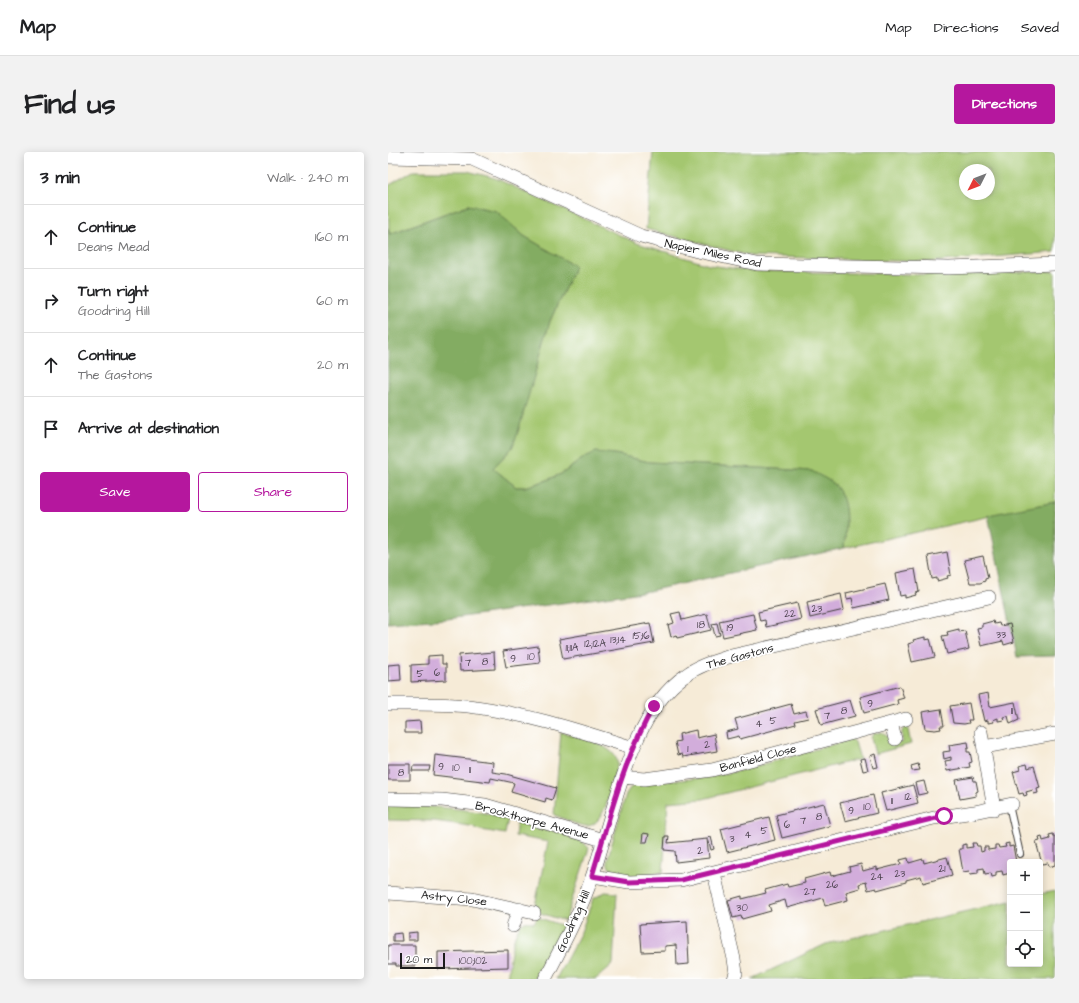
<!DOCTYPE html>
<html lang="en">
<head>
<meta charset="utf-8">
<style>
  :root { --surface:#fff; --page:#f2f2f2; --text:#202124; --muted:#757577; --line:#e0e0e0; --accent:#b5179e }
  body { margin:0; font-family:"Architects Daughter",sans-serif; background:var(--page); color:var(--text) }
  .controls { position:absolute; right:12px; bottom:12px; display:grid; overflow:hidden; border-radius:4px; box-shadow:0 2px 10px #0003 }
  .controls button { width:36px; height:36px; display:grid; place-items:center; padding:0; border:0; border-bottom:1px solid var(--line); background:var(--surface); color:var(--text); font:20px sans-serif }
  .compass { position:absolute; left:571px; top:12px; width:36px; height:36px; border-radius:50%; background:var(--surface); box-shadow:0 2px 10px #0003; rotate:228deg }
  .scale { position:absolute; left:12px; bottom:10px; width:45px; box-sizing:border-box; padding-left:4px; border:2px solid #1c1c1c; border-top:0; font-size:11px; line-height:14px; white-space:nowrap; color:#1c1c1c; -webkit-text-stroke:3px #fff; paint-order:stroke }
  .stop { position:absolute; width:12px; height:12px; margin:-9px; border:3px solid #b5179e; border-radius:50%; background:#fff }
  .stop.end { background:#b5179e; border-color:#fff; box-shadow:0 1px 4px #0008 }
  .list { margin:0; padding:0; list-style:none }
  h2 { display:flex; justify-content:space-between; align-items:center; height:52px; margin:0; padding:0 16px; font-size:17px }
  h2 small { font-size:13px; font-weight:400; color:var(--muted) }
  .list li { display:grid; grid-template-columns:26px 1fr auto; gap:12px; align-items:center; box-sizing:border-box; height:64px; padding:0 16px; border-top:1px solid var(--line) }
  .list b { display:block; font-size:15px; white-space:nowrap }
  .list p { margin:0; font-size:13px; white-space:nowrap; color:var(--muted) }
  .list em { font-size:13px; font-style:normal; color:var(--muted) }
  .actions { display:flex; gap:8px; padding:12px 16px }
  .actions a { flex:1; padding:9px 0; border:1px solid var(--accent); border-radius:4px; text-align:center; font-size:14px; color:var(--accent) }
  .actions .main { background:var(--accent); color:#fff }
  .icon { flex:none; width:22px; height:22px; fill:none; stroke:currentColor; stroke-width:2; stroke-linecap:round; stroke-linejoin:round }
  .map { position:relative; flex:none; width:667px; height:827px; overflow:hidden; border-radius:4px }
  header { display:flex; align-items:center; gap:24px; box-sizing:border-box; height:56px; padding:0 20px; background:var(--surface); border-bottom:1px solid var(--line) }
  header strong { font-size:19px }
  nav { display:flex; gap:22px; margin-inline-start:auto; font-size:14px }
  .intro { display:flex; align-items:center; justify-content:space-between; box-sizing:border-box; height:96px; padding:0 24px }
  h1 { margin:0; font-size:28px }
  .button { padding:10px 18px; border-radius:4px; background:var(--accent); color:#fff; font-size:14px; font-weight:700 }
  main { display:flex; gap:24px; padding:0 24px }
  aside { flex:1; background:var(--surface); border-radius:4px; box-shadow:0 2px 10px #0003 }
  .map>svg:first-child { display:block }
  .green { fill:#a4c770; stroke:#607246; fill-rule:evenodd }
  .forest { fill:#83ac62; stroke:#50643f }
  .building { fill:#d2addb }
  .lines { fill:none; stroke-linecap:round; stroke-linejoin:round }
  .service-casing { stroke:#3d3b38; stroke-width:8 }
  .minor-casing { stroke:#3d3b38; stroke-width:14 }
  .service { stroke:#fff; stroke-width:6 }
  .minor { stroke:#fff; stroke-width:13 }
  .route { stroke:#b5179e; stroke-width:5 }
  .labels { text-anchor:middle; stroke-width:3.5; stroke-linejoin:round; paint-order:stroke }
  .number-label { font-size:10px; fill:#4a404c }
  .street-label { font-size:12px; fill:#1c1c1c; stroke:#fff }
</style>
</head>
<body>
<header>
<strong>Map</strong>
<nav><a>Map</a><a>Directions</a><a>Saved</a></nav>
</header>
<div class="intro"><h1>Find us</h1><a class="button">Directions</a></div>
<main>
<aside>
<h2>3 min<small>Walk · 240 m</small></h2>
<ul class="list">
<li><svg class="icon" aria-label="ahead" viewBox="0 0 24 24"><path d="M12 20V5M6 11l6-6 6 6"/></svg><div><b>Continue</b><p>Deans Mead</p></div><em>160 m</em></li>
<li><svg class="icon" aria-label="right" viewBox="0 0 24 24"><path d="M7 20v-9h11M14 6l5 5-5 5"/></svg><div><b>Turn right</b><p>Goodring Hill</p></div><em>60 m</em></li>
<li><svg class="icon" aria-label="ahead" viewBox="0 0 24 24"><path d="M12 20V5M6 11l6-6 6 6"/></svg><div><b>Continue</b><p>The Gastons</p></div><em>20 m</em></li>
<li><svg class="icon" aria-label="arrive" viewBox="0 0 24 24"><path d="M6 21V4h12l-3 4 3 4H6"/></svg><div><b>Arrive at destination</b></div></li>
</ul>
<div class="actions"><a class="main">Save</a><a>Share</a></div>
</aside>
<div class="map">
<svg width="667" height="827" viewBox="0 0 667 827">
  <rect width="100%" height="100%" fill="#fff"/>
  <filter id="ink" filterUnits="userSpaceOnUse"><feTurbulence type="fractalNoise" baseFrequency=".025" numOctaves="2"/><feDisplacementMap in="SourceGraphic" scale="8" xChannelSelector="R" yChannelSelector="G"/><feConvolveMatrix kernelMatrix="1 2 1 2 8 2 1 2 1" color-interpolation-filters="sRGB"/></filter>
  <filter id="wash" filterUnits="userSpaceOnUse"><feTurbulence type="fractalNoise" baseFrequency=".012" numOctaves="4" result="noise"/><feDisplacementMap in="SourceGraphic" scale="16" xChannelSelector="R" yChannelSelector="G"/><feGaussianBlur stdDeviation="0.9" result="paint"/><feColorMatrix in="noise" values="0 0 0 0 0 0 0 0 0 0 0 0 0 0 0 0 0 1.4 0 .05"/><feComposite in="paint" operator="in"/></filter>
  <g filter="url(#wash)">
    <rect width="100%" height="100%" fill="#f6ebd7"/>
    <path class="green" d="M265 0H667V100L542 110 363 104 258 77ZM577 18H601V42H577Z
      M25 19H79L107 26 249 91 321 113 364 119 558 123 667 119V350L456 396 458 369 424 319 261 310 227 302 197 305 175 321 157 329 137 335H128L105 316 124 296 162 169 187 114 136 84 108 59 80 53 1 82 0 34Z
      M519 573 523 592 487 602 483 586 485 582 494 580 502 587 504 593 514 590V579Z
      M173 580C188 585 233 593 229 614 224 629 218 674 199 674 189 674 176 666 166 663Z
      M464 587 467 590 472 607 315 647 280 650 275 720C260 722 222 732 219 709L238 642 242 636 250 632 314 626 351 619Z
      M0 653C41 654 80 656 120 666L117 682 87 677V675L82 674 46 669 0 668Z
      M129 667 193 688 201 696 177 769 146 759 160 690 127 684Z
      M667 739V827H364L438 792 622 749V812H652V742Z
      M217 740 229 741 225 812 208 827H168L193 780 205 747Z
      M149 765 176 774 146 827H119C121 815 124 774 137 770 140 769 143 770 146 771Z"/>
    <path class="forest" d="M80 53 108 59 136 84 187 114 162 169 130 280 124 296 105 316 128 335H137L157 329 175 321 197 305 208 300 227 302 261 310 424 319C430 323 440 327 446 332 462 349 458 375 456 396L261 439 59 467 0 471V76L2 82Z
      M667 350V504L629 505 600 363Z"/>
    <g id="blocks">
      <path class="building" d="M559 400 563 423 559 424 560 426 549 429V426L544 427 540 404Z
        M595 404 600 426 597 427V429L592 431H582L576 408Z
        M527 417 531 440 527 441 528 443 517 446V443L512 444 508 421Z
        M497 432 501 448 466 456 464 446 459 447 458 441Z
        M453 442 456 458 422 466 419 450Z
        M409 451 413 467 378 475 377 468 372 469 370 460Z
        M292 460 294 468 319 462 323 478 289 486 288 483 283 485 280 473 286 471 283 462Z
        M365 462 369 478 335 485 331 469Z
        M605 469 606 472 611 471 612 474 622 472 626 490 616 493 615 489 593 494 589 476 594 475V472Z
        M262 471 266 491 175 507 171 487Z
        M329 471 332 483 327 484 324 472Z
        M571 477V480L577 479 581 497 559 502 554 484 560 483 559 480Z
        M537 485V488L542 487 547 505 524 510 520 492 526 490 525 488Z
        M150 494 152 511 118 515 115 499Z
        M106 500 107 517 72 519 71 503Z
        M54 503V512H58V528L23 530V513L40 512V504Z
        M12 512 13 528 0 529V513Z
        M512 534 516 546 509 548 510 552 476 561 472 545Z
        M600 541 602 555 627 550 631 568 622 572 620 564 615 565 616 568 610 569V566L605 568 606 570 600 571V568L596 569 590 543Z
        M462 548 467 564 433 573 428 557Z
        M581 551 584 568H580L581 571 576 572 565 571 562 554Z
        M403 552 406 562 418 559 420 566 407 569 408 572 352 587 351 584 339 587 338 580 350 577 347 567Z
        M553 557 556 574H552L553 577 547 578 537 577 534 560Z
        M32 569 33 581H17V570Z
        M308 578 309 586 326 582 329 599 295 605 294 602 290 603 287 590 292 589 291 582Z
        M580 590 581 596H579V600H582L584 610 581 611 582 615 559 619 557 609 563 608V605L556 607 555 600 562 599 561 593Z
        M487 602 490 615 485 616 482 604Z
        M47 603 105 610 104 620 118 622 168 636 164 648 158 646 157 650 123 640 126 631 117 629 103 626 102 630 45 623Z
        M477 606 480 618 475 619 472 607Z
        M0 612H22V628H0Z
        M530 612 532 618 524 619 523 614Z
        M639 612 640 616 646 614 652 636 649 637 650 641 646 642 645 638 638 640 639 643 636 644 635 641 631 642 625 620 632 618 631 614Z
        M25 614H42L41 619H24Z
        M585 625 586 629H588L590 639 588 640V644L572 647 568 628Z
        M536 629 539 641 530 643 527 631Z
        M525 633 530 651 498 659 493 641Z
        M485 643 489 661 457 669 452 651Z
        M436 651 442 674 394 686 388 663Z
        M381 665 387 688 339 700 333 677Z
        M255 681 261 682 259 690H254Z
        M665 682 667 686V713L661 715 660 711 654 712 648 690 652 689 651 686 654 685 655 689 662 687 661 683Z
        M277 684H281L280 691 319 687 321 706 288 710 287 699 276 698Z
        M323 685 326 697 323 698 320 686Z
        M584 691H588L589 694H592L593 700 596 699V695H600V698L607 697V693H610L611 696 618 695 617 692 621 691V695L625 694 628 710H622V721L615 723 614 719 608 720V724L604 725 603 721 597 722 596 716 590 717V721L582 722 581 719 575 720 571 697H574V693L578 692V696L585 695Z
        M559 705 564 723 535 731 533 724 518 728V730L489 738 488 736 480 738 478 730 471 732 472 736 458 740 460 748 437 754 435 746 399 756 397 748 381 753 383 759 354 767 353 764 345 766 340 748 354 744V747L378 741 377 738 399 732 400 735 417 731 416 727 442 720 443 724 462 719 461 715 473 712 475 719 489 715V718L513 712 512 708 520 706 521 711 535 707 536 711Z
        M299 769 301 812 289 813 288 793 277 794V799L254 800 252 772Z
        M29 780V788H20V781Z
        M13 781 14 789H5V782Z
        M0 793H27V814H8V812H0Z
        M120 798V815L50 817V800Z"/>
    </g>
  </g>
  <g filter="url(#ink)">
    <use href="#blocks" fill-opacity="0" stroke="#3d3b38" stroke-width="1"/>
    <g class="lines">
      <defs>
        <path id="service" d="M621 653 632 702"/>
        <path id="minor" d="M0 5 84 7 253 84 309 99 369 112 561 116 667 112
          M0 552C26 552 53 551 80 554 137 561 192 579 246 596
          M503 571 507 587
          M593 580 606 657
          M596 595 667 582
          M235 625 256 627 324 618 518 567
          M0 647 54 648 97 653 215 688
          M326 721 346 807 348 821 346 827
          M205 724 241 730 293 728 546 666 586 660 624 652
          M0 741 84 747 146 761
          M125 774 131 757
          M157 827C174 794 192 761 204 725 226 663 241 562 298 523 311 513 328 509 343 504L601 445"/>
      </defs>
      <use href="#service" class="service-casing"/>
      <use href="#minor" class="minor-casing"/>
      <use href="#service" class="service"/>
      <use href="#minor" class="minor"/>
    </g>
  </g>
  <g class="lines" filter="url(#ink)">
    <path class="route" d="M266 554C236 606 221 667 204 724L241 730 293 728 556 664"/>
  </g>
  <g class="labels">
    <g class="number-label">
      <text x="429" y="460">23</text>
      <text x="402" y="465">22</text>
      <text x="313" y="476">18</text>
      <text x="342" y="479">19</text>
      <text x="613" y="486">33</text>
      <text x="253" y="487">15;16</text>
      <text x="230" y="491">13;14</text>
      <text x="207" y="495">12;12A</text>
      <text x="184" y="499">11;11A</text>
      <text x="143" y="508">10</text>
      <text x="125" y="510">9</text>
      <text x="97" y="513">8</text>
      <text x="80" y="514">7</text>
      <text x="49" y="524">6</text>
      <text x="32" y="525">5</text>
      <text x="482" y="555">9</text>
      <text x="456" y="562">8</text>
      <text x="624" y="562">11</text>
      <text x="439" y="567">7</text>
      <text x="385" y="572">5</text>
      <text x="371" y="575">4</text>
      <text x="319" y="596">2</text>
      <text x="300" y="600">1</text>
      <text x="53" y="618">9</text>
      <text x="68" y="619">10</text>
      <text x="82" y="621">11</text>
      <text x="13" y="624">8</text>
      <text x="520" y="648">12</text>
      <text x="504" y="652">11</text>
      <text x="479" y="658">10</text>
      <text x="463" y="662">9</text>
      <text x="431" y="668">8</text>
      <text x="415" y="672">7</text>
      <text x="399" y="676">6</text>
      <text x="376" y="682">5</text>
      <text x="360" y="686">4</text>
      <text x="344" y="690">3</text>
      <text x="312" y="702">2</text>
      <text x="554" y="720">21</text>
      <text x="512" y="725">23</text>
      <text x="489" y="728">24</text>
      <text x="444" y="736">26</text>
      <text x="422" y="743">27</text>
      <text x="354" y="759">30</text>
      <text x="85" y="812">100;102</text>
    </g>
    <g class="street-label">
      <text transform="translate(325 101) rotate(12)" y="4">Napier Miles Road</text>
      <text transform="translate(352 504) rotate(-15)" y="4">The Gastons</text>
      <text transform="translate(370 606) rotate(-15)" y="4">Banfield Close</text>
      <text transform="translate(144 668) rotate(15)" y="4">Brookthorpe Avenue</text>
      <text transform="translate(66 746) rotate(6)" y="4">Astry Close</text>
      <text transform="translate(185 769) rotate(-66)" y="4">Goodring Hill</text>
    </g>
  </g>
</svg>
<div class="controls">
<button>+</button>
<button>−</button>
<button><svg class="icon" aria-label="locate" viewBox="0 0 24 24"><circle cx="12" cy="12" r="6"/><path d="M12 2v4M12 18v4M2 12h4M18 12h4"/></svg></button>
</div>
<svg class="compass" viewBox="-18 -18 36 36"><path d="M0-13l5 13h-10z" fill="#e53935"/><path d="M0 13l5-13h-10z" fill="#757577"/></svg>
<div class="scale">20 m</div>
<div class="stop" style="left:556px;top:664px"></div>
<div class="stop end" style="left:266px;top:554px"></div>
</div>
</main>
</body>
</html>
